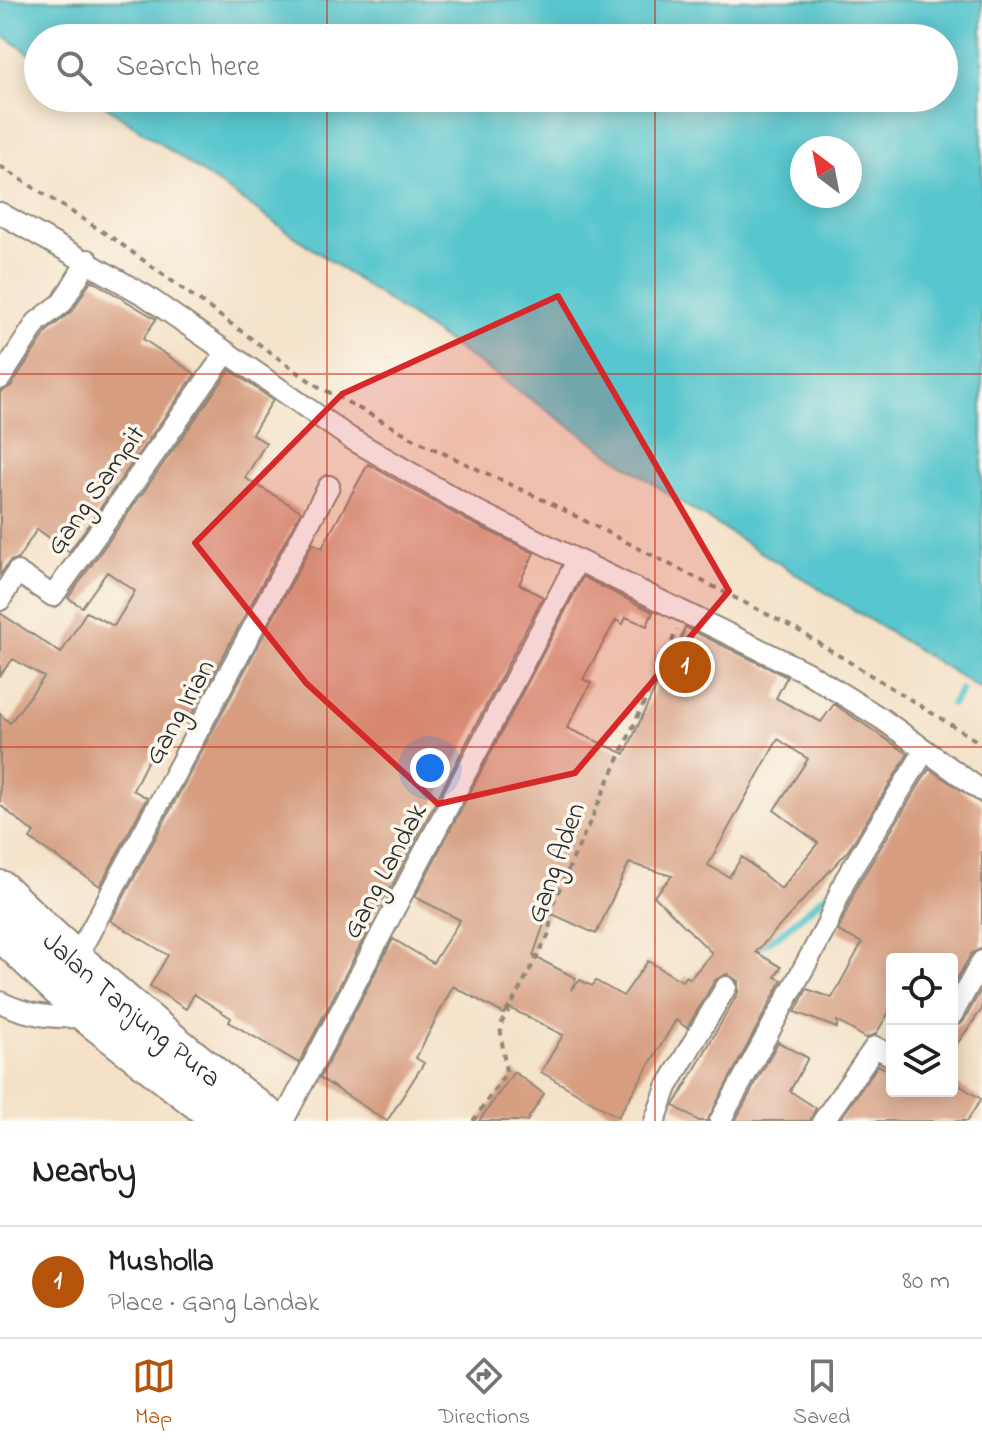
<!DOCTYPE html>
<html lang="en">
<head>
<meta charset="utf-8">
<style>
  :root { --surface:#fff; --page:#f6f6f6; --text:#202124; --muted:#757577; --line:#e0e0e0; --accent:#b45309 }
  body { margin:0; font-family:"Indie Flower",sans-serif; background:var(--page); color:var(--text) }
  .controls { position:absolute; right:24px; bottom:24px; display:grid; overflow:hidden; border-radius:8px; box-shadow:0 4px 20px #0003 }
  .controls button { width:72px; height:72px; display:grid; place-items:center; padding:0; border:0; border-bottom:2px solid var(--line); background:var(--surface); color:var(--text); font:40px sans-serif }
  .compass { position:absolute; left:790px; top:136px; width:72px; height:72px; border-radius:50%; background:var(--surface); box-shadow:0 4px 20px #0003; rotate:328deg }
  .you { position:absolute; left:430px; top:768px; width:28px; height:28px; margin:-20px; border:6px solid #fff; border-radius:50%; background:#1a73e8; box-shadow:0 0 0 12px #1a73e833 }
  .badge { display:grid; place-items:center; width:52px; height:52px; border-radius:50%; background:var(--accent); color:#fff; font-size:26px; font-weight:700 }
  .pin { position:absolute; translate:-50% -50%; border:4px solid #fff; box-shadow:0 2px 8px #0006 }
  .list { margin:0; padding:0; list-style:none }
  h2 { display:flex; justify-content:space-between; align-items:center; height:104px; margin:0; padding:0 32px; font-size:34px }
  h2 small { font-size:26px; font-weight:400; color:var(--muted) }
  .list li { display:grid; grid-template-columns:52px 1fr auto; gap:24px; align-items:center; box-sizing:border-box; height:112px; padding:0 32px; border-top:2px solid var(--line) }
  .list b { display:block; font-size:30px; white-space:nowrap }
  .list p { margin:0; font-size:26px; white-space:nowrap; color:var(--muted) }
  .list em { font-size:26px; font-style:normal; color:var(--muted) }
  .icon { flex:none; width:44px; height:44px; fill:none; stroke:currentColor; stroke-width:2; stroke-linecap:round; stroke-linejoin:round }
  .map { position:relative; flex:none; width:982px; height:1121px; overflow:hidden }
  .search { position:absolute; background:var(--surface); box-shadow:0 4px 20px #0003; left:24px; right:24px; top:24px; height:88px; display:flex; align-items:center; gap:20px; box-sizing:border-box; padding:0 28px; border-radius:44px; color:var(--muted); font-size:30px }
  .sheet { height:216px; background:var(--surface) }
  nav { display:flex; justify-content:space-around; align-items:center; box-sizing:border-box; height:112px; border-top:2px solid var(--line); background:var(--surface); font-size:22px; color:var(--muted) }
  nav a { display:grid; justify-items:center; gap:4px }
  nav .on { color:var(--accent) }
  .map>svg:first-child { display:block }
  .water { fill:#58c6ce; stroke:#42787c; stroke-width:2; fill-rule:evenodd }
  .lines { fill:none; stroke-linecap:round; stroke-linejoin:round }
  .stream { stroke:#58c6ce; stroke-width:7 }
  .building { fill:#d69d80; fill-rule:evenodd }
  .street-casing { stroke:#908679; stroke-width:24 }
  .highway-casing { stroke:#908679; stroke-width:42 }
  .path { stroke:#908679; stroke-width:4; stroke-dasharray:6 6; stroke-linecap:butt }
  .street { stroke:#fff; stroke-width:20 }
  .highway { stroke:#fff; stroke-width:38 }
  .marked { fill:#d62828; fill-opacity:0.2; stroke:#d62828; stroke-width:6; stroke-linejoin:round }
  .grid { fill:none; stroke:#c8321e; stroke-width:2; stroke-opacity:0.55 }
  .labels { text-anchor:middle; stroke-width:7; stroke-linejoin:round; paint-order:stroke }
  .street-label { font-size:28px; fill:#2b2b2b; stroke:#fbf7ec }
</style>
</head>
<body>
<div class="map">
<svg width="982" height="1121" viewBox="0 0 982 1121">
  <rect width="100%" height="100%" fill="#fbf7ec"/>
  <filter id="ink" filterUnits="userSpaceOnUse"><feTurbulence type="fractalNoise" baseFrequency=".0125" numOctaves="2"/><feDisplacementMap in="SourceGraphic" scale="16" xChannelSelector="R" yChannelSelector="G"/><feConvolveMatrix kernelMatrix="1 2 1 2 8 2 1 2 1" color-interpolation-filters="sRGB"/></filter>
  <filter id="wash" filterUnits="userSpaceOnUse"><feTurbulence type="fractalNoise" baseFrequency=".006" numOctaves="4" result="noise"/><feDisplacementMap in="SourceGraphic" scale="32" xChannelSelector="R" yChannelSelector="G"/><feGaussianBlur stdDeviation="1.8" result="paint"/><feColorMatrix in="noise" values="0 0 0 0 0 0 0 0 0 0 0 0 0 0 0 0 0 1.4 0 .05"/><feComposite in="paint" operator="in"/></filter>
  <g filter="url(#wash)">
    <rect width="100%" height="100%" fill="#f4e1c7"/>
    <path class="water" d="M0 0H982V690L674 498 94 98H944V38H38V59L0 33ZM802 148H850V196H802Z"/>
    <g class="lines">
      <path class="stream" d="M952 704 961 690
        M756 948 778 936 827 894"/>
    </g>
    <g id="blocks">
      <path class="building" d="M91 280 156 319 143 339 195 374 69 552 37 529 18 559 10 561 0 575V392L11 386 47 331 73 310Z
        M230 370 273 400 252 434 266 443 245 478 301 511 187 723 174 716 164 736 161 734 133 790 147 798 100 886 30 839 34 833 0 805V714L10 723 44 677 13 659 0 675V613L61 653 86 612 114 626 135 591 107 572 82 607 68 598Z
        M368 464 466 520 534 553 519 584 543 597 392 885 368 923 371 925 299 1063 229 1022 231 1018 194 994 186 1009 150 986 168 955 111 921 313 543 322 548Z
        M583 577 653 612 647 626 626 617 623 624 616 620 583 679 591 683 567 728 625 754 670 656H675L685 627 787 677 776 698 821 722 834 704 908 754 847 852 756 952 781 967 775 977 782 980 707 1121H699L674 1106 738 993V981L727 974 715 980 687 1028 676 1020 618 1117 541 1072 563 1035 508 1007 504 1014 453 986 416 1058 424 1063 387 1121 320 1078 393 939 433 963 460 920 415 897ZM778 739 808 759 774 810 818 843 781 889 742 857 729 877 708 865ZM629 863 672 876 654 896 712 953 690 979 686 976 682 981 648 961 623 996 596 981 592 986 580 980 571 990 576 978 533 956 548 912 596 934Z
        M929 769 982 804V948L971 954 952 988V959H892V1007L876 1034 866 1038 837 1021V1028L795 1012 807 989 832 998 862 943 838 931 857 886Z
        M982 988V1009L952 1051V1028L963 1022Z
        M778 1042 808 1058 790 1091 816 1108 810 1121H735Z
        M878 1065 892 1072V1091H952V1081L981 1099 967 1121H839Z
        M514 1072 544 1094 527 1121H479Z"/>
    </g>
  </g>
  <g filter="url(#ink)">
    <use href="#blocks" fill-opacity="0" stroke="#908679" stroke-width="2"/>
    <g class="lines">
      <defs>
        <path id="street" d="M0 213 146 296 350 438 473 509 808 673 882 719 982 791
          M0 379 37 322 62 303 88 260
          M0 600 17 572 53 596 226 353
          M74 962 329 486
          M0 1002C31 1017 55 1018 89 1017
          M952 1015 982 961
          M283 1121 577 561
          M655 1121 667 1087 726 987
          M720 1121 825 929 845 880 919 760
          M823 1121 875 1047 892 1056"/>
        <g id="highway">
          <path id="s1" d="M0 890C86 974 176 1049 272 1121"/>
          <path d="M0 930 90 1016 225 1121"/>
        </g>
      </defs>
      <use href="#street" class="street-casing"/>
      <use href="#highway" class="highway-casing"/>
      <path class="path" d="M0 166 114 239 314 384 426 445 552 504 796 629 982 744
        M473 1121 506 1073 500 1026 548 936 554 901 677 630"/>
      <use href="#street" class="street"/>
      <use href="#highway" class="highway"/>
    </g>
  </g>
  <path class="marked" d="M558 296 729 591 575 773 438 804 306 683 195 543 342 394Z"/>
  <path class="grid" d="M327 0V38M655 0V38M327 98V1121M655 98V1121M0 374H982M0 747H982"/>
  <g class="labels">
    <g class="street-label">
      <text transform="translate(94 489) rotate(-55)" y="10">Gang Sampit</text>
      <text transform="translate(178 711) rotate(-61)" y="10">Gang Irian</text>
      <text transform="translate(554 862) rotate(-70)" y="10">Gang Aden</text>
      <text transform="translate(383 870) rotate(-62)" y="10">Gang Landak</text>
      <text dy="10" stroke="none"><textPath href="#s1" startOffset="178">Jalan Tanjung Pura</textPath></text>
    </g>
  </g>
</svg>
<div class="controls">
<button><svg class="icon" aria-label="locate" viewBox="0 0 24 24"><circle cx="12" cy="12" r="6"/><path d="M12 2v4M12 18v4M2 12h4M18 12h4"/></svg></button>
<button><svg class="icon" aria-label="layers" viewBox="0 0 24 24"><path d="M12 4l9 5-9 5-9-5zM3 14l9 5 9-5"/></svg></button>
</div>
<svg class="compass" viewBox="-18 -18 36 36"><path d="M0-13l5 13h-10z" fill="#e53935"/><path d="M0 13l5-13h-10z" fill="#757577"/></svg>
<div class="you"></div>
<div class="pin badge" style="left:685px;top:667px">1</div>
<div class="search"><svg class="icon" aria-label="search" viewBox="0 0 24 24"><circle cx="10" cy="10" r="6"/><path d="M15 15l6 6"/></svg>Search here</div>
</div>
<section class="sheet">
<h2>Nearby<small></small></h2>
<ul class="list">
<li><span class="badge">1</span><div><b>Musholla</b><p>Place · Gang Landak</p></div><em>80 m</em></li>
</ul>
</section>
<nav>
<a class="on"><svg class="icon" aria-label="map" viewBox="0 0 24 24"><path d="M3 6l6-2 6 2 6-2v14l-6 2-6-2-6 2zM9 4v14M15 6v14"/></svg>Map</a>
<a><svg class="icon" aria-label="directions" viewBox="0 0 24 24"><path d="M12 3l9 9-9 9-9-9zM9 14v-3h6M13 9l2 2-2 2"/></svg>Directions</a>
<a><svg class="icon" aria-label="saved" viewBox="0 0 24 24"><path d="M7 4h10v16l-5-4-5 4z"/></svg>Saved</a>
</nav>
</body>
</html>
